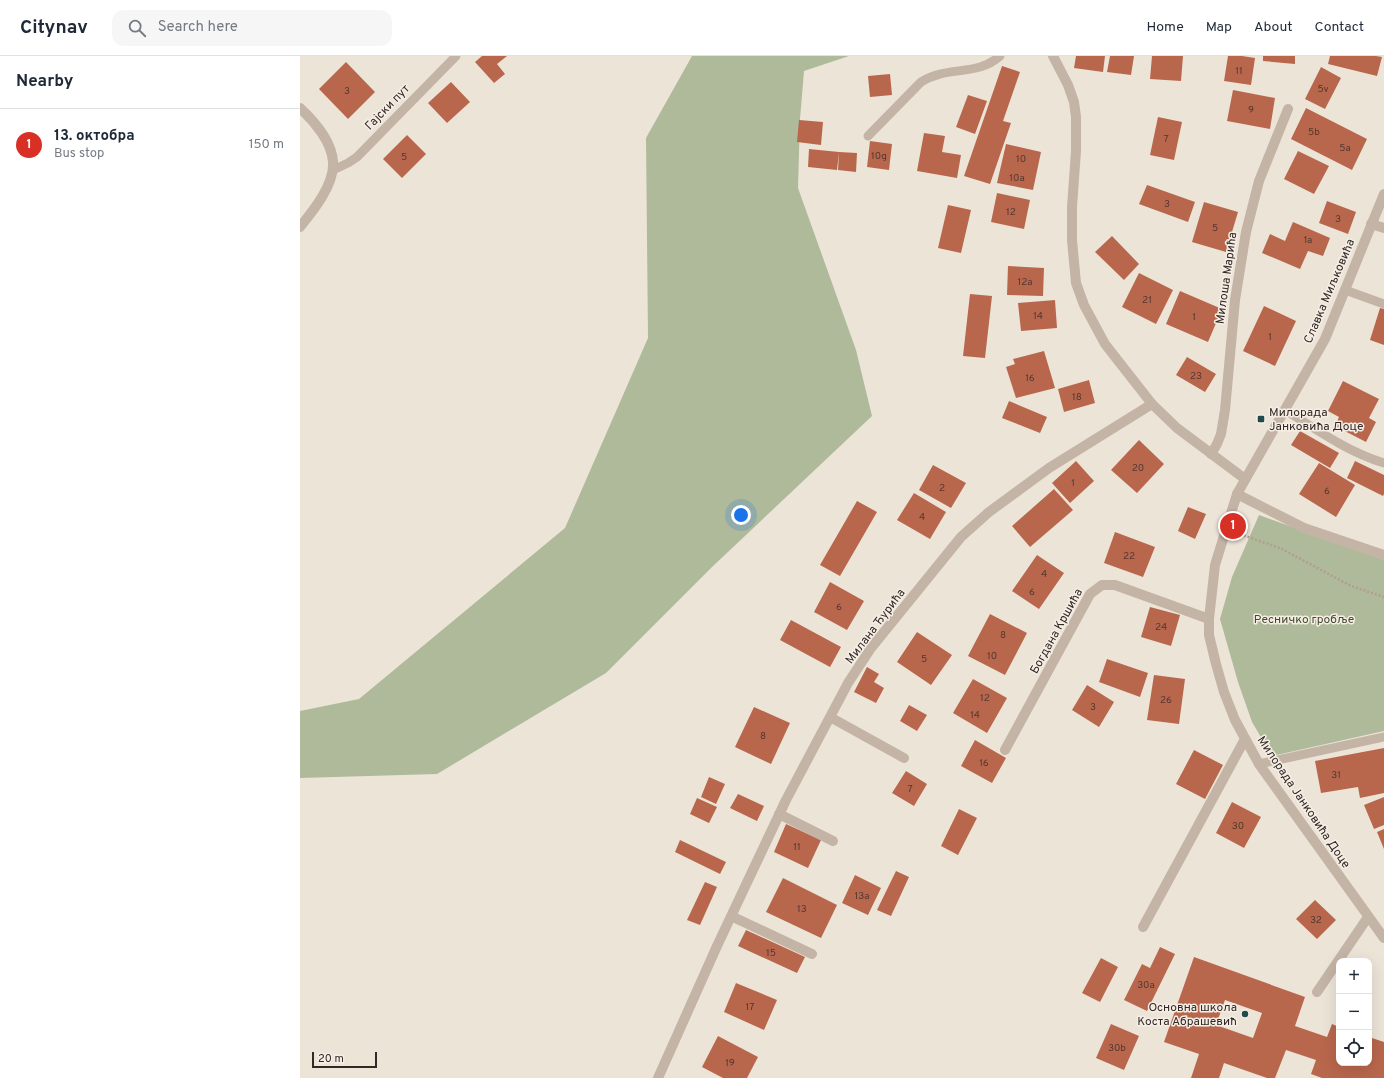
<!DOCTYPE html>
<html lang="en">
<head>
<meta charset="utf-8">
<style>
  :root { --surface:#fff; --page:#f6f6f7; --text:#1f2937; --muted:#747a83; --line:#e0e1e3; --accent:#d93025 }
  body { margin:0; font-family:Overpass,sans-serif; background:var(--page); color:var(--text) }
  .controls { position:absolute; right:12px; bottom:12px; display:grid; overflow:hidden; border-radius:8px; box-shadow:0 4px 16px #0002 }
  .controls button { width:36px; height:36px; display:grid; place-items:center; padding:0; border:0; border-bottom:1px solid var(--line); background:var(--surface); color:var(--text); font:20px sans-serif }
  .scale { position:absolute; left:12px; bottom:10px; width:65px; box-sizing:border-box; padding-left:4px; border:2px solid #312926; border-top:0; font-size:11px; line-height:14px; white-space:nowrap; color:#312926; -webkit-text-stroke:3px #f6eee4; paint-order:stroke }
  .you { position:absolute; left:441px; top:459px; width:14px; height:14px; margin:-10px; border:3px solid #fff; border-radius:50%; background:#1a73e8; box-shadow:0 0 0 6px #1a73e833 }
  .badge { display:grid; place-items:center; width:26px; height:26px; border-radius:50%; background:var(--accent); color:#fff; font-size:13px; font-weight:700 }
  .pin { position:absolute; translate:-50% -50%; border:2px solid #fff; box-shadow:0 1px 4px #0006 }
  .list { margin:0; padding:0; list-style:none }
  h2 { display:flex; justify-content:space-between; align-items:center; height:52px; margin:0; padding:0 16px; font-size:17px }
  h2 small { font-size:13px; font-weight:400; color:var(--muted) }
  .list li { display:grid; grid-template-columns:26px 1fr auto; gap:12px; align-items:center; box-sizing:border-box; height:72px; padding:0 16px; border-top:1px solid var(--line) }
  .list b { display:block; font-size:15px; white-space:nowrap }
  .list p { margin:0; font-size:13px; white-space:nowrap; color:var(--muted) }
  .list em { font-size:13px; font-style:normal; color:var(--muted) }
  .icon { flex:none; width:22px; height:22px; fill:none; stroke:currentColor; stroke-width:2; stroke-linecap:round; stroke-linejoin:round }
  .map { position:relative; flex:none; width:1084px; height:1022px; overflow:hidden }
  header { display:flex; align-items:center; gap:24px; box-sizing:border-box; height:56px; padding:0 20px; background:var(--surface); border-bottom:1px solid var(--line) }
  header strong { font-size:19px }
  nav { display:flex; gap:22px; margin-inline-start:auto; font-size:14px }
  .search { width:280px; height:36px; background:var(--page); display:flex; align-items:center; gap:10px; box-sizing:border-box; padding:0 14px; border-radius:12px; color:var(--muted); font-size:15px }
  main { display:flex }
  aside { flex:1; background:var(--surface) }
  .map>svg:first-child { display:block }
  .green { fill:#afba9a }
  .building { fill:#b8674c; fill-rule:evenodd }
  .lines { fill:none; stroke-linecap:round; stroke-linejoin:round }
  .path { stroke:#af9e91; stroke-width:2.5; stroke-dasharray:2 2; stroke-linecap:butt }
  .service { stroke:#c4b4a6; stroke-width:9 }
  .minor { stroke:#c4b4a6; stroke-width:10 }
  .tertiary { stroke:#c4b4a6; stroke-width:10 }
  .poi-dot { fill:#214a4d; stroke:#f6eee4; stroke-width:1.5 }
  .labels { text-anchor:middle; stroke-width:3; stroke-linejoin:round; paint-order:stroke }
  .number-label { font-size:10px; fill:#533830 }
  .street-label { font-size:12px; fill:#312926; stroke:#f6eee4 }
  .poi-label { font-size:12px; fill:#312926; stroke:#f6eee4; text-anchor:start }
  .park-label { font-size:12px; fill:#404c2d; stroke:#f6eee4 }
</style>
</head>
<body>
<header>
<strong>Citynav</strong>
<div class="search"><svg class="icon" aria-label="search" viewBox="0 0 24 24"><circle cx="10" cy="10" r="6"/><path d="M15 15l6 6"/></svg>Search here</div>
<nav><a>Home</a><a>Map</a><a>About</a><a>Contact</a></nav>
</header>
<main>
<aside>
<h2>Nearby<small></small></h2>
<ul class="list">
<li><span class="badge">1</span><div><b>13. октобра</b><p>Bus stop</p></div><em>150 m</em></li>
</ul>
</aside>
<div class="map">
<svg width="1084" height="1022" viewBox="0 0 1084 1022">
  <rect width="100%" height="100%" fill="#ede4d8"/>
  <path class="green" d="M392 0H549L504 15 500 63 498 132 556 294 572 360 412 511 306 617 137 718 0 722V655L59 643 265 472 348 282 346 82Z
    M959 459 1084 504V675L972 700 952 666 938 626 920 563 932 521Z"/>
  <path class="building" d="M182 0H207L197 8 205 18 194 27 175 6Z
    M776 0H805L803 16 774 12Z
    M810 0H834L831 19 807 16Z
    M852 0H883L881 25 850 23Z
    M928 0H942L955 2 951 29 924 25Z
    M963 0H995V8L963 5Z
    M1030 0H1076L1082 1 1077 20 1028 8Z
    M46 6 75 36 48 63 19 33Z
    M702 10 720 16 703 65 711 67 690 128 664 120Z
    M1021 11 1041 22 1025 53 1005 43Z
    M590 18 592 39 570 41 568 20Z
    M151 26 170 46 147 67 128 47Z
    M933 34 975 42 970 73 927 65Z
    M668 39 687 45 675 78 656 71Z
    M1006 52 1067 83 1052 114 991 83Z
    M858 61 882 66 874 104 850 99Z
    M499 64 523 66 521 89 497 86Z
    M624 77 645 80 642 96 661 99 657 122 617 115Z
    M107 79 126 98 102 122 83 103Z
    M570 85 592 88 589 114 567 111Z
    M706 88 741 96 733 134 697 127Z
    M509 93 539 96 537 114 508 111Z
    M998 95 1029 110 1014 138 984 123Z
    M539 96 557 97 556 116 538 114Z
    M847 129 895 146 888 166 839 148Z
    M697 137 730 144 724 173 691 166Z
    M1027 145 1056 156 1048 178 1019 167Z
    M904 146 938 156 926 196 892 186Z
    M648 149 671 154 661 197 638 192Z
    M993 166 1030 182 1023 200 1008 195 1000 213 962 197 970 178 985 185Z
    M812 180 839 208 824 224 795 196Z
    M708 210 744 212 743 240 707 239Z
    M839 217 873 234 856 268 822 251Z
    M880 235 922 253 908 286 866 268Z
    M670 238 692 240 685 302 663 300Z
    M755 244 757 272 721 275 718 247Z
    M964 250 996 265 975 310 943 295Z
    M1080 252 1084 253V289L1070 284Z
    M744 295 755 332 716 342 706 311 715 308 713 303Z
    M887 301 916 318 905 336 876 319Z
    M789 324 795 347 764 356 758 333Z
    M1043 325 1079 343 1069 362 1076 366 1066 386 1035 370 1039 361 1028 355Z
    M709 345 747 361 740 377 702 362Z
    M1000 375 1039 397 1030 412 991 389Z
    M839 384 864 408 837 437 811 414Z
    M776 405 794 425 770 447 752 427Z
    M1055 405 1084 419V438L1083 440 1047 422Z
    M1019 407 1055 429 1036 461 999 438Z
    M633 409 666 427 651 452 619 434Z
    M754 433 773 454 730 491 712 470Z
    M614 437 646 456 630 483 597 464Z
    M557 445 577 456 540 520 520 509Z
    M888 451 906 458 895 483 878 475Z
    M815 476 855 491 843 521 804 507Z
    M737 499 764 517 739 553 712 535Z
    M530 526 564 545 547 574 514 556Z
    M850 551 880 559 871 590 841 581Z
    M690 558 727 577 705 619 668 600Z
    M491 564 541 591 530 611 480 584Z
    M617 576 652 599 631 629 597 606Z
    M807 603 848 617 840 641 799 626Z
    M567 611 579 618 574 626 584 632 576 647 554 636Z
    M854 619 885 623 879 668 847 664Z
    M673 623 707 642 687 677 653 657Z
    M787 629 814 646 799 671 772 654Z
    M609 649 627 659 617 675 600 665Z
    M454 651 490 667 471 708 435 691Z
    M675 684 706 702 692 727 661 710Z
    M1084 692V737L1060 742 1058 731 1021 737 1015 705Z
    M894 694 923 709 905 743 876 728Z
    M606 715 627 728 614 750 592 737Z
    M409 721 425 728 416 748 401 741Z
    M438 738 464 750 457 765 430 752Z
    M1084 741V769L1074 773 1064 749Z
    M397 742 417 751 409 767 390 758Z
    M932 746 961 761 944 792 916 777Z
    M659 753 677 762 658 799 641 790Z
    M486 768 521 784 508 812 474 796Z
    M1084 773V793L1077 776Z
    M380 784 426 806 420 818 375 796Z
    M596 815 609 821 591 860 577 854Z
    M555 819 581 832 568 859 542 847Z
    M483 822 537 849 521 882 466 856Z
    M405 826 417 831 400 869 387 864Z
    M1015 844 1036 864 1017 883 996 863Z
    M446 874 505 901 497 917 438 890Z
    M860 891 875 898 847 955 824 944 842 908 850 912Z
    M894 901 1005 941 995 970 1027 981 1032 968 1039 971V1007H1069V981L1084 986V1022H1022L1011 1018 1016 1004 986 994 975 1022H967L924 1007 919 1022H891L899 998 864 986ZM925 944 962 957 953 982 916 969Z
    M801 902 818 911 800 946 782 937Z
    M436 927 477 944 464 974 424 956Z
    M811 968 839 980 824 1014 796 1002Z
    M418 980 458 1001 447 1022H423L402 1011Z"/>
  <g class="lines">
    <path class="path" d="M940 478 982 493 1051 530 1084 541"/>
    <path class="service" d="M568 80 621 26C648 9 676 21 700 0
      M33 114 48 107 57 101 156 0
      M1045 234 1084 248
      M985 354C1017 374 1048 396 1084 407
      M959 708 1084 681"/>
    <path class="minor" d="M0 52C14 65 32 86 33 106 35 128 13 155 0 171
      M1071 168 1084 172
      M911 398 917 388 921 378 925 354 935 244 946 176 959 125 988 53
      M937 438 1004 472 1084 499
      M530 661 604 702
      M705 694 790 538 802 529H815L909 563
      M479 758 533 785
      M431 860 512 898
      M843 871 945 683
      M1017 936 1068 861
      M358 1022 417 890 486 744 548 627 571 592 661 481 689 456 749 412 852 348"/>
    <path class="tertiary" d="M753 0 768 29 774 46 776 61V95L772 151V184L776 227 784 249 805 288 852 348 877 372 945 423
      M1084 138 1025 283 937 438 915 509 909 563V579L916 608 924 636 935 664 959 708 1084 882"/>
  </g>
  <g class="poi-dot">
    <rect x="957" y="359" width="8" height="8" rx="2"/>
    <circle cx="945" cy="958" r="4"/>
  </g>
  <g class="labels">
    <g class="number-label">
      <text x="939" y="18">11</text>
      <text x="1023" y="36">5v</text>
      <text x="47" y="38">3</text>
      <text x="951" y="57">9</text>
      <text x="1014" y="79">5b</text>
      <text x="866" y="86">7</text>
      <text x="1045" y="95">5a</text>
      <text x="579" y="103">10g</text>
      <text x="104" y="104">5</text>
      <text x="721" y="106">10</text>
      <text x="717" y="125">10a</text>
      <text x="867" y="151">3</text>
      <text x="711" y="159">12</text>
      <text x="1038" y="166">3</text>
      <text x="915" y="175">5</text>
      <text x="1008" y="187">1a</text>
      <text x="725" y="229">12a</text>
      <text x="847" y="247">21</text>
      <text x="738" y="263">14</text>
      <text x="894" y="264">1</text>
      <text x="970" y="284">1</text>
      <text x="896" y="323">23</text>
      <text x="730" y="325">16</text>
      <text x="777" y="344">18</text>
      <text x="838" y="415">20</text>
      <text x="773" y="430">1</text>
      <text x="642" y="435">2</text>
      <text x="1027" y="438">6</text>
      <text x="622" y="464">4</text>
      <text x="829" y="503">22</text>
      <text x="744" y="521">4</text>
      <text x="732" y="539">6</text>
      <text x="539" y="554">6</text>
      <text x="861" y="574">24</text>
      <text x="703" y="582">8</text>
      <text x="692" y="603">10</text>
      <text x="624" y="606">5</text>
      <text x="685" y="645">12</text>
      <text x="866" y="647">26</text>
      <text x="793" y="654">3</text>
      <text x="675" y="662">14</text>
      <text x="463" y="683">8</text>
      <text x="684" y="710">16</text>
      <text x="1036" y="722">31</text>
      <text x="610" y="736">7</text>
      <text x="938" y="773">30</text>
      <text x="497" y="794">11</text>
      <text x="562" y="843">13a</text>
      <text x="502" y="856">13</text>
      <text x="1016" y="867">32</text>
      <text x="471" y="900">15</text>
      <text x="846" y="932">30a</text>
      <text x="450" y="954">17</text>
      <text x="817" y="995">30b</text>
      <text x="430" y="1010">19</text>
    </g>
    <g class="street-label">
      <text transform="translate(87 51) rotate(-46)" y="4">Гајски пут</text>
      <text transform="translate(926 222) rotate(-82)" y="4">Милоша Марића</text>
      <text transform="translate(1029 235) rotate(-67)" y="4">Славка Миљковића</text>
      <text transform="translate(575 570) rotate(-53)" y="4">Милана Ђурића</text>
      <text transform="translate(756 575) rotate(-61)" y="4">Богдана Кршића</text>
      <text transform="translate(1004 746) rotate(56)" y="4">Милорада Јанковића Доце</text>
    </g>
    <g class="poi-label">
      <text x="969" y="360">Милорада<tspan x="969" dy="14">Јанковића Доце</tspan></text>
      <text x="937" y="955" text-anchor="end">Основна школа<tspan x="937" dy="14">Коста Абрашевић</tspan></text>
    </g>
    <g class="park-label">
      <text x="1004" y="567">Ресничко гробље</text>
    </g>
  </g>
</svg>
<div class="controls">
<button>+</button>
<button>−</button>
<button><svg class="icon" aria-label="locate" viewBox="0 0 24 24"><circle cx="12" cy="12" r="6"/><path d="M12 2v4M12 18v4M2 12h4M18 12h4"/></svg></button>
</div>
<div class="scale">20 m</div>
<div class="you"></div>
<div class="pin badge" style="left:933px;top:470px">1</div>
</div>
</main>
</body>
</html>
